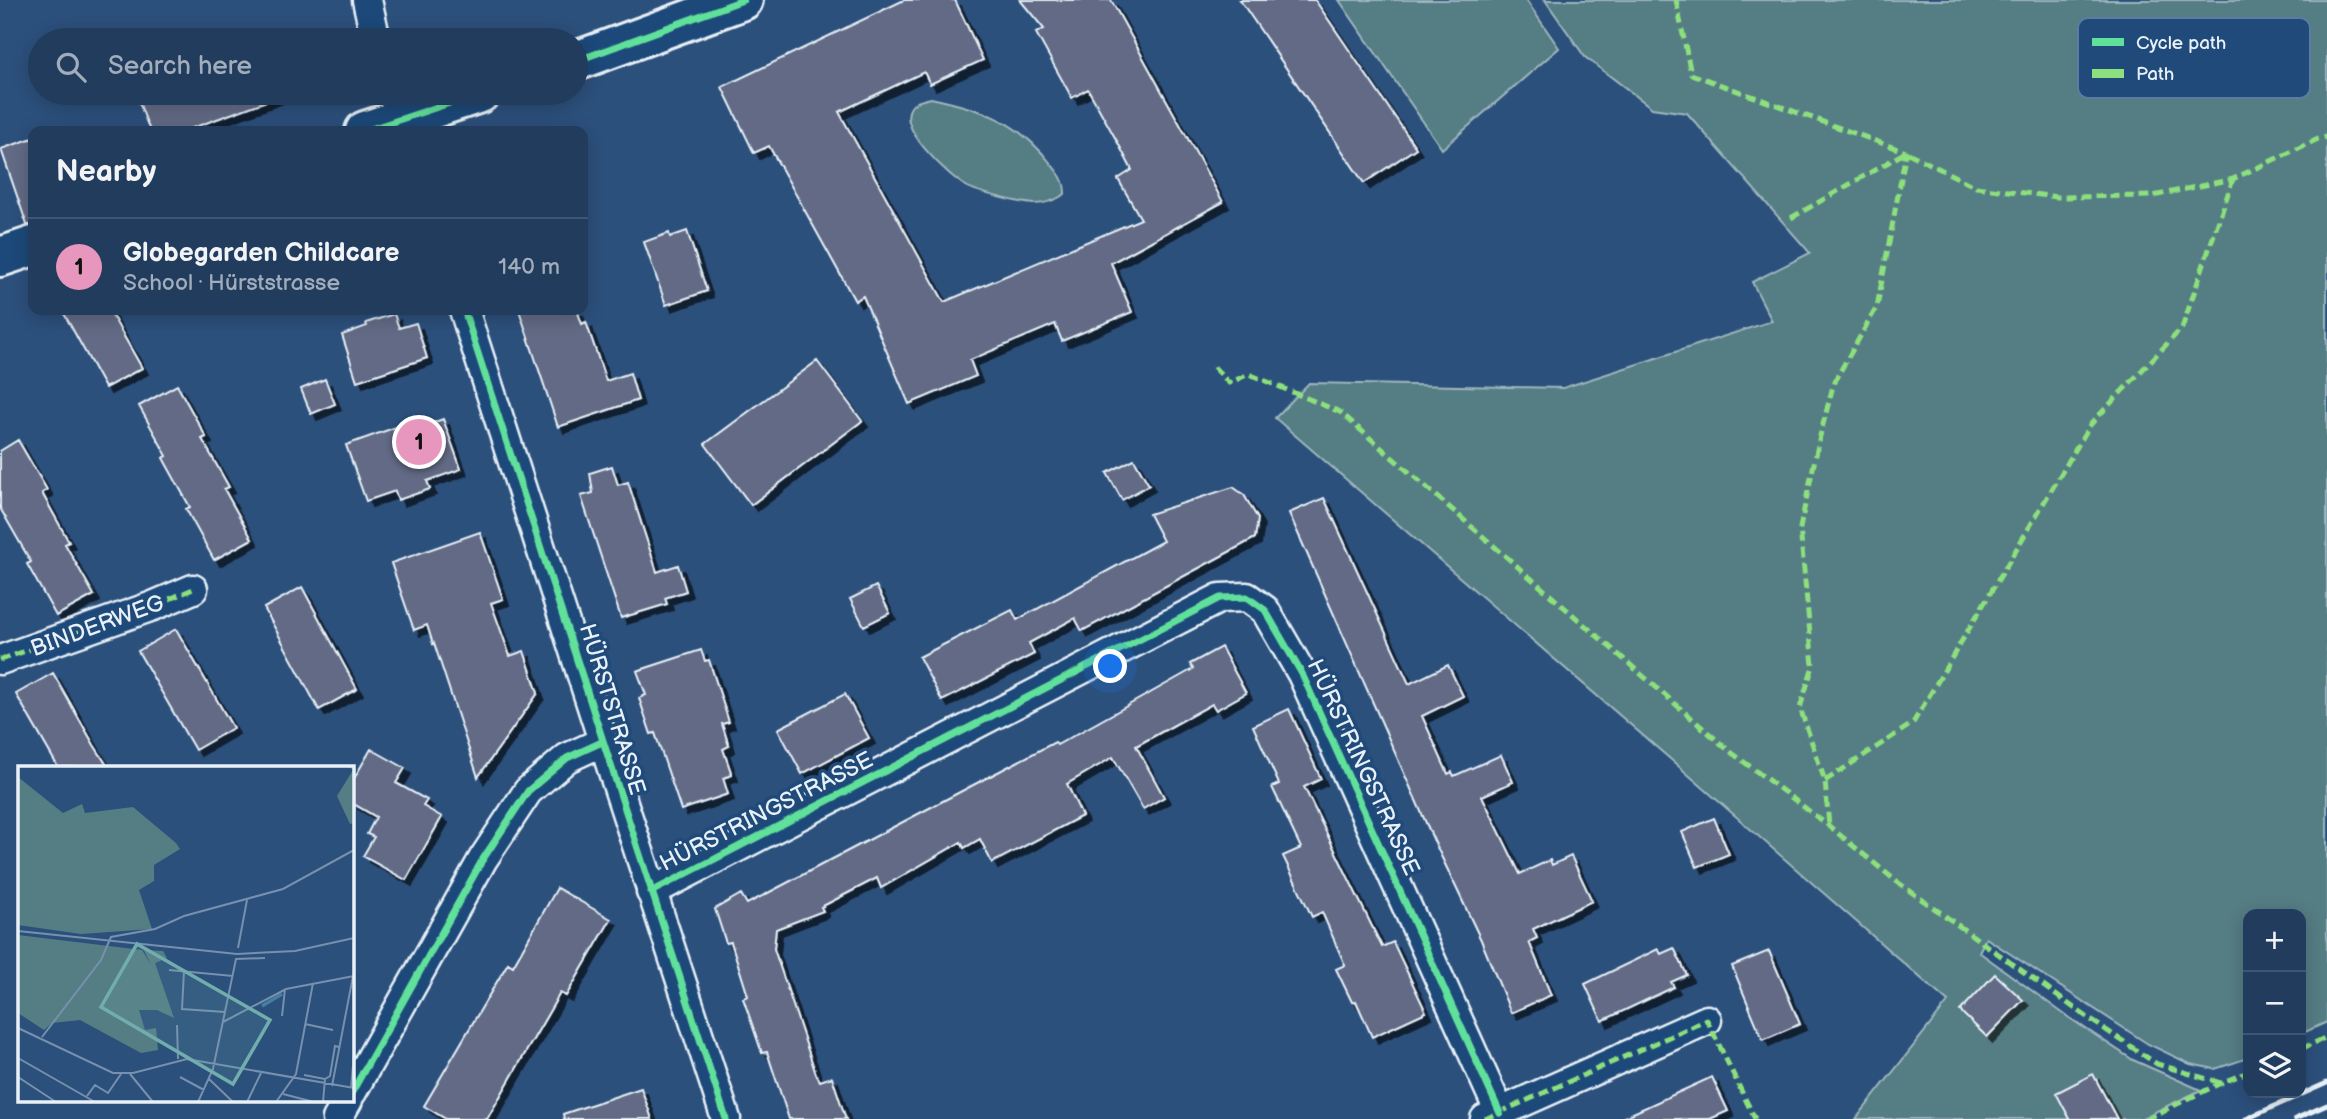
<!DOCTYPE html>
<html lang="en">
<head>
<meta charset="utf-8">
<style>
  :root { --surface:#213c5d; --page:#294363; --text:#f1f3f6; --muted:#a2adbc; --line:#3e5672; --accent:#e797bd }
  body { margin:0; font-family:"Balsamiq Sans",sans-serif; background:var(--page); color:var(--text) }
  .controls { position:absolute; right:21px; bottom:21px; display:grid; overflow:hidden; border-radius:14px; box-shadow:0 4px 18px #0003 }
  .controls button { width:63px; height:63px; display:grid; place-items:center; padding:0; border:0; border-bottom:2px solid var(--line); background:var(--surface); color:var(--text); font:35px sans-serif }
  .you { position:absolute; left:1111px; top:667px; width:24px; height:24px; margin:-18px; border:5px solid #fff; border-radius:50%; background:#1a73e8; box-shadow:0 0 0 10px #1a73e833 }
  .badge { display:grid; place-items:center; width:46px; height:46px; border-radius:50%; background:var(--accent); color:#111; font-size:23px; font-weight:700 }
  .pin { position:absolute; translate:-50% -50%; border:4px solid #fff; box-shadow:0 2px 7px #0006 }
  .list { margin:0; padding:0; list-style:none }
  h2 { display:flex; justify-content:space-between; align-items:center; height:91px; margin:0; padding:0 28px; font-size:30px }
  h2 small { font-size:23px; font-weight:400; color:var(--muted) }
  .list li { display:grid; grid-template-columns:46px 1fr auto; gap:21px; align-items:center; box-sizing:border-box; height:98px; padding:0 28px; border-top:2px solid var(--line) }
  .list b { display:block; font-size:26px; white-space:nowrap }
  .list p { margin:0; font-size:23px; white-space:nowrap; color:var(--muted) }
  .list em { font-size:23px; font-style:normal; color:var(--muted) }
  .icon { flex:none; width:38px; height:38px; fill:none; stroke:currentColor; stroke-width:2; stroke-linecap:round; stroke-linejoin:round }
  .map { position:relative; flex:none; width:2327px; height:1119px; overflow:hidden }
  .search { position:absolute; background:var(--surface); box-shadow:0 4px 18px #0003; left:28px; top:28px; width:560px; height:77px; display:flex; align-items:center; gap:18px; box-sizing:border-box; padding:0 24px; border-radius:38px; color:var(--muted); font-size:26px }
  .panel { position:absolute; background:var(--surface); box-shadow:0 4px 18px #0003; left:28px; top:126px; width:560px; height:189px; border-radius:14px }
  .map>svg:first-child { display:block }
  .green { fill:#557d84; stroke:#9eb7be; stroke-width:2 }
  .building { fill:#626a85; stroke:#e8f1f8; stroke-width:2; filter:url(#shadow) }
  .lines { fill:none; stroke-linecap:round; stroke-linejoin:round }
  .street-casing { stroke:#e8f1f8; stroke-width:33 }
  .secondary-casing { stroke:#e8f1f8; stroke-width:44 }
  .street { stroke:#1f4a7a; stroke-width:28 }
  .secondary { stroke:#1f4a7a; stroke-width:38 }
  .rail { stroke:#e8f1f8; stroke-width:5 }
  .quiet { stroke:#8de07e; stroke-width:5; stroke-dasharray:10 5; stroke-linecap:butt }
  .cycleway-casing { stroke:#1f4a7a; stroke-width:11 }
  .cycleway { stroke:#60e19b; stroke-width:7 }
  .labels { text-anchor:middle; stroke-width:7; stroke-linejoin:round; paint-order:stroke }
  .street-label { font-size:23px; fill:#e8f1f8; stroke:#1f4a7a }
  .inset-river { fill:none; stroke:#467ea1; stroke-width:3.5 }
  .inset-road { fill:none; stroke:#7790ae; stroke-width:2 }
  .view { fill:#71adac; fill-opacity:0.15; stroke:#71adac; stroke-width:3.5 }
  .inset-edge { fill:none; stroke:#e8f1f8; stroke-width:3.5 }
  .key { fill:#1f4a7a; stroke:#5b7ca0; stroke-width:2 }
  .key-label { font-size:19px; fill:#e8f1f8 }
</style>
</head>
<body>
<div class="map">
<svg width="2327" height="1119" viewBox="0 0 2327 1119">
  <defs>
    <filter id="shadow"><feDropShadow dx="6" dy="6" stdDeviation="0" flood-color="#0009"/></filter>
  </defs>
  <rect width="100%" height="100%" fill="#2c507c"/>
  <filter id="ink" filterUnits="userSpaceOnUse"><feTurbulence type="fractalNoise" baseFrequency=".0143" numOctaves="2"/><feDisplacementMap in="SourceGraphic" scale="14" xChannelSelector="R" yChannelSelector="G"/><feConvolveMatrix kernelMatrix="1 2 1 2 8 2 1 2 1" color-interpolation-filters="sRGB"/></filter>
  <g filter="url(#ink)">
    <path class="green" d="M1339 0H1526L1559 48 1442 149Z
      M1545 0H2327V1022L2301 1034V914H2248V1058L2215 1069 2190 1064 2148 1044 1986 938 1979 952 2068 1017 2133 1060 2201 1090 2140 1119H1856L1948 1002 1676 764 1275 418 1309 383 1563 388 1772 321 1752 282 1810 253 1687 113 1652 108 1585 57Z
      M931 98C982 109 1019 121 1052 165 1060 175 1065 181 1065 194 1056 200 1046 204 1034 204 1020 203 978 193 966 186 949 176 896 128 911 107 915 101 924 100 931 98Z"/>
    <path class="building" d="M904 0H955L983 60 930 84 924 72 839 112 944 302 1141 219 1118 179 1132 170 1118 143 1088 89 1072 98 1036 33 1044 29 1020 0H1111L1223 202 1111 263 1132 312 1062 341 1055 324 970 360 976 376 909 404 863 296 855 301 769 146 754 153 722 87Z
      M1240 0H1315L1416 148 1364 183Z
      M165 93H280V96L184 131H150L139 102Z
      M33 138V225H27L1 149Z
      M687 231 707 291 666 305 644 242 669 233 670 237Z
      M62 310H109L142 368 105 388Z
      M519 310H577L582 324 586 322 606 381 630 373 638 400 558 427Z
      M394 314 399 328 416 323 427 358 357 381 342 335 367 326 366 323Z
      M817 361 862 421 751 505 705 444Z
      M325 379 335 404 311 414 301 389Z
      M177 385 206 437 202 439 229 487 224 489 252 539 214 560 186 509 190 507 163 458 167 456 139 406Z
      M443 419 461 469 427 481 430 489 398 500 395 491 366 501 346 445 410 422 413 430Z
      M18 440 47 490 42 493 69 542 65 544 94 595 56 616 27 564 31 562 0 508V451Z
      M1134 459 1149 485 1122 500 1107 473Z
      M612 466 618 485 628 482 657 572 678 565 686 591 665 598 667 604 621 618 581 496 593 493 590 473Z
      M1233 487 1244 495 1258 519 1255 538 1082 631 1075 618 1029 643 1034 654 942 701 919 657 1012 610 1017 620 1163 541 1149 514Z
      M1324 498 1409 684 1448 665 1463 696 1422 716 1448 774 1452 772 1454 776 1501 755 1513 782 1482 796 1520 874 1550 860 1552 865 1571 856 1592 901 1533 929 1537 938 1529 942 1551 995 1511 1013 1481 940 1434 841 1289 513Z
      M480 532 503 599 491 603 510 656 524 651 538 693 478 777 434 643 433 644 427 625 414 630 391 563Z
      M876 586 890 613 864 626 850 599Z
      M302 587 357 689 319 710 264 608Z
      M176 629 233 728 195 750 138 651Z
      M1221 647 1246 693 1216 710 1212 704 1136 746 1164 797 1143 809 1113 757 1067 784 1082 816 992 863 980 839 964 848 961 842 881 888 877 878 821 907 823 911 776 929 774 949 816 1074 820 1081 832 1077 846 1119H789L767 1052 762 1053 743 998 748 996 731 942 726 943 715 909 741 894 747 904 1055 742 1057 745 1193 669 1190 664Z
      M701 650 705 661 709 660 729 722 722 724 729 746 723 749 732 775 723 778 728 794 681 810 655 733 651 734 639 698 646 695 637 671Z
      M53 673 94 745 108 767H58L16 694Z
      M845 694 869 738 802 774 778 729Z
      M1289 709 1321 779 1304 787 1382 947 1393 942 1426 1012 1372 1037 1356 1001 1352 1002 1336 969 1345 965 1322 912 1312 917 1283 856 1301 848 1272 787 1279 784 1253 726Z
      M371 749 405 768 396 783 427 800 423 806 442 817 406 880 363 856 374 837 367 834 376 817 352 803V782Z
      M1714 818 1729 854 1697 867 1682 832Z
      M557 888 611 919 566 996 560 993 487 1119H446L424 1106 508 963 513 966Z
      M1674 948 1687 975 1671 982 1674 987 1602 1021 1585 984 1658 949 1661 954Z
      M1769 951 1800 1024 1763 1040 1732 966Z
      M1995 974 2023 1000 1987 1037 1960 1011Z
      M2093 1074 2117 1119H2070L2056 1093Z
      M1712 1077 1728 1111 1710 1119H1620Z
      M641 1088 652 1119H564L563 1114Z"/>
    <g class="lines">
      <defs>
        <path id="street" d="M367 0 376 40
          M392 93 405 131
          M464 310C552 579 637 850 726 1119
          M0 660 153 606 193 589
          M651 892 1220 598 1247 597 1265 610 1302 674 1500 1113
          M352 1092 483 859 528 791 567 758 602 742
          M337 1119 348 1100
          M1485 1119 1707 1020"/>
        <path id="secondary" d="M576 61 743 0
          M365 131 480 93
          M0 257 33 246"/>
      </defs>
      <use href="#street" class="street-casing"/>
      <use href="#secondary" class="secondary-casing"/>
      <use href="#street" class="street"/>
      <use href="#secondary" class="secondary"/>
      <path class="rail" d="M2246 1119 2327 1083
        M2295 1119 2327 1105"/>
      <path class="quiet" d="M1676 0 1691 74 1906 152 1877 307 1834 382 1820 436 1800 528 1813 666 1800 708 1825 781 1829 826
        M1791 218 1906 152 1976 187 2057 197 2153 196 2233 179 2318 139 2327 137
        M1214 367 1229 383 1249 374 1340 412 1727 749 1829 826 1896 881 2091 1020 2157 1064 2221 1083
        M0 660 153 606 193 589
        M1825 781 1913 723 2090 425 2182 328 2233 179
        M2301 1049 2327 1037
        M1485 1119 1707 1020 1755 1119
        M2146 1119 2221 1083 2248 1072"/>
      <defs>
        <path id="cycleway" d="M576 61 743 0
          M365 131 480 93
          M464 310C552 579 637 850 726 1119
          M651 892 1220 598 1247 597 1265 610 1302 674 1500 1113
          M352 1092 483 859 528 791 567 758 602 742"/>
      </defs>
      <use href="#cycleway" class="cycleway-casing"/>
      <use href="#cycleway" class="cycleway"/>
    </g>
  </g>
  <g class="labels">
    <g class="street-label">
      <text transform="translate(97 625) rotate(-20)" y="8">BINDERWEG</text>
      <text transform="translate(613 709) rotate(73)" y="8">HÜRSTSTRASSE</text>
      <text transform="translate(1364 767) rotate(65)" y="8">HÜRSTRINGSTRASSE</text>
      <text transform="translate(766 811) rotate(-27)" y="8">HÜRSTRINGSTRASSE</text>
    </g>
  </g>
  <g transform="translate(18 766)">
    <rect width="336" height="336" fill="#2c507c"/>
    <path d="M329 0H336V57L332 58 319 30 335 4ZM0 11 45 47 64 38 67 47 115 41 158 77 162 83 136 99V115L121 124 134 163 63 168 0 159ZM0 169 124 184 133 199 126 184 145 185 149 192 137 197 156 252 139 244H121L127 264 138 262 140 284 123 287 62 254 34 257 26 264 0 247Z" fill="#557d84"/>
    <path class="inset-river" d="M244 240 264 228"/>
    <path class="inset-road" d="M0 165 219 188 277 185 336 172M220 182 229 134M151 204 215 210M166 205 164 243 207 246M264 250 267 223M205 256 268 223 336 210M287 258 315 264M159 259 160 293M0 262 95 307H115L169 293 336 322M24 271 83 194 93 171 137 163 166 150 265 123 336 84M0 292 77 336M112 308 135 336M286 309 307 313 305 336M0 311 38 336M162 311 186 324M191 313 215 336M307 313 312 310 317 280 321 281M314 320 335 210M333 322 336 287M265 328 296 336M69 330 77 319 90 327 103 308M180 336 195 303 218 193 247 192M229 336 243 307M258 336 278 308 295 217"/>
    <path class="view" d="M119 178 252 254 215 318 83 241Z"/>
    <rect width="336" height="336" class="inset-edge"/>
  </g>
  <rect x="2078" y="18" width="232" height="80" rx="10" class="key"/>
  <rect x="2092" y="38" width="32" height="8" fill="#60e19b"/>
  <rect x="2092" y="69" width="32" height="9" fill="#8de07e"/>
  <g class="key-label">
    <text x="2136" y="49">Cycle path</text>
    <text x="2136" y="80">Path</text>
  </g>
</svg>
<div class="controls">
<button>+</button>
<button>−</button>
<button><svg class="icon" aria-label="layers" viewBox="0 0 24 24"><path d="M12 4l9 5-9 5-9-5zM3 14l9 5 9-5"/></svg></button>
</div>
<div class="you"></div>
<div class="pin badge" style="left:419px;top:442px">1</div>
<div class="search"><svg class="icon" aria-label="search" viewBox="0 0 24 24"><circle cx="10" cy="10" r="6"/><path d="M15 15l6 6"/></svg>Search here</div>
<section class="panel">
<h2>Nearby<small></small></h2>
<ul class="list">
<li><span class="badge">1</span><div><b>Globegarden Childcare</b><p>School · Hürststrasse</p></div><em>140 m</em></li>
</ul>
</section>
</div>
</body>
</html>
